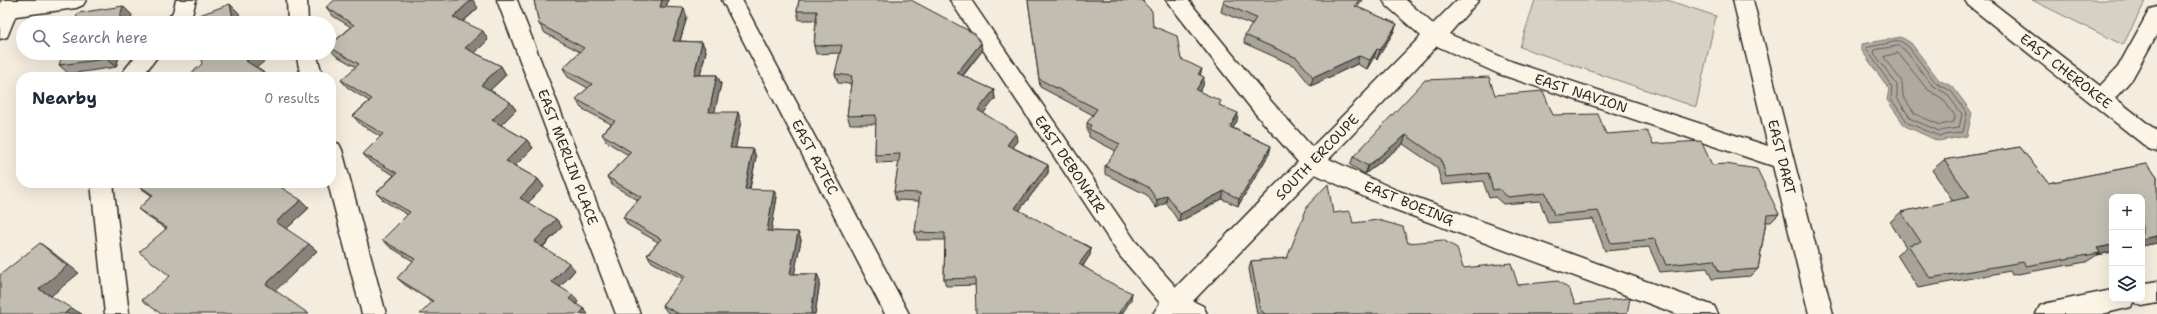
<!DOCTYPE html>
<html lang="en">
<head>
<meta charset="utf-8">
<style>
  :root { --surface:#fff; --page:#f2f2f3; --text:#1f2937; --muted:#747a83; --line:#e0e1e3 }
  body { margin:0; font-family:"Shantell Sans",sans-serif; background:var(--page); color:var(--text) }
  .controls { position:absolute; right:12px; bottom:12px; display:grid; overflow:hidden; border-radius:8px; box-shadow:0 4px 16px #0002 }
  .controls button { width:36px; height:36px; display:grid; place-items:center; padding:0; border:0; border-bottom:1px solid var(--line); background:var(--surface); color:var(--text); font:20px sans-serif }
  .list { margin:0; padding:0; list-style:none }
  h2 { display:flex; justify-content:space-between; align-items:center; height:52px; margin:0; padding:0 16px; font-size:17px }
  h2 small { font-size:13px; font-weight:400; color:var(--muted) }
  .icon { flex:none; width:22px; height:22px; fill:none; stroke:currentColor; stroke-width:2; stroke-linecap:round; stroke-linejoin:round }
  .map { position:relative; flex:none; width:2157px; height:314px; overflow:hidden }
  .search { position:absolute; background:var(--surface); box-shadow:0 4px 16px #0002; left:16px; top:16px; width:320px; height:44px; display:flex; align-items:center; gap:10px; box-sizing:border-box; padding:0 14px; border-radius:22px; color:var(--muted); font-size:15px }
  .panel { position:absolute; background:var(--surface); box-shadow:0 4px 16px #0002; left:16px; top:72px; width:320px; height:116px; border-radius:16px }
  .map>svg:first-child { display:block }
  .green { fill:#d6d1c4; stroke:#807e78 }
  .water { fill:#afaaa0; stroke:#7a7771 }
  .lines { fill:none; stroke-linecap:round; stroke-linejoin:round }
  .shore { stroke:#605e5a; stroke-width:1 }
  .minor-casing { stroke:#2b2b2b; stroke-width:3 }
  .major-casing { stroke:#2b2b2b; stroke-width:3 }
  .minor { fill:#fcf5e5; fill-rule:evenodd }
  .major { fill:#fcf5e5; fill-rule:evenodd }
  .wall { fill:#a7a398; stroke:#2b2b2b }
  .shaded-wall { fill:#88847c; stroke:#2b2b2b }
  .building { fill:#c2bdb1; stroke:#2b2b2b }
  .labels { text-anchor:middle; stroke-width:3; stroke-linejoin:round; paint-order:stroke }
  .street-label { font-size:14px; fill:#2b2b2b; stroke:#fcf5e5 }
</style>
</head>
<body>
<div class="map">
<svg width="2157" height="314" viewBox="0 0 2157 314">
  <rect width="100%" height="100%" fill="#f4edde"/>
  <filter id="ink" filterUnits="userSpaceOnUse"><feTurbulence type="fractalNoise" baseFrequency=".025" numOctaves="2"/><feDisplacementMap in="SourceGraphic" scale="8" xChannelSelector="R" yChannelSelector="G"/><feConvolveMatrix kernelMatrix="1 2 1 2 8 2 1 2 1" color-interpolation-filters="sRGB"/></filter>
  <g filter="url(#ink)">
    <path class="green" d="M1535 0H1667L1716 16 1696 107 1520 47Z
      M2032 0H2146L2123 45Z"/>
    <path class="water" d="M1901 37 1911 43 1939 80 1953 87 1972 113 1967 136 1938 141 1905 126 1887 100 1889 89 1862 51V44Z"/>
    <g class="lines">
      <path class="shore" d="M1900 41 1908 46 1936 83 1951 91 1967 113 1963 132 1939 136 1908 123 1891 99 1892 87 1866 48Z
        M1899 46 1905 50 1932 85 1947 94 1962 114 1959 128 1939 131 1911 119 1897 98V85L1874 53 1875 50Z
        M1898 53 1927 89 1943 99 1955 116 1954 122 1940 125 1915 114 1903 96 1902 82 1884 57Z"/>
      <defs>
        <path id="minor" d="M18 0H86L83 5 76 8 9 17 2 15 0 7 2 3Z
          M176 0H196L192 15 187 23H165L173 12Z
          M287 0H307L308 23H288Z
          M497 0H517L640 314H616Z
          M722 0H742L909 314H885Z
          M950 0H971L1136 242 1176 287 1298 162 1254 112 1166 0H1188L1270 100 1312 147 1421 36 1386 5 1383 0H1406L1433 24 1457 0H1479L1449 34 1513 62 1768 146 1733 0H1753L1833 314H1809L1773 166 1499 74 1437 46 1329 159 1396 190 1714 306 1718 314H1677L1380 204 1315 174 1193 301 1203 306 1207 314H1153L1160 303 1120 256Z
          M1965 0H1989L2100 86 2118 67 2150 9 2157 7V34L2132 79 2115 98 2157 131V152L2149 149 1968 5Z
          M138 53H160L142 77H119Z
          M296 53H316L323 77H301Z
          M331 141 339 144 342 150 386 314H362L328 183H331Z
          M91 183H113L129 314H105Z
          M2157 281V303L2142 306 2133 302 2131 307 2102 314H2036L2040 306 2048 303 2112 290V299H2142V284Z"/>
        <path id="major" d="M2 0H22L7 37 0 39V5Z"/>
      </defs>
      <use href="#minor" class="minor-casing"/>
      <use href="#major" class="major-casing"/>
      <use href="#minor" class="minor"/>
      <use href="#major" class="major"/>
    </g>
    <path class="wall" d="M534 0H668L666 7 687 17 680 41 702 42 706 51 700 75H717L721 84 714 112 741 121 735 148 753 149 756 157 750 189 777 197 771 231 798 232 801 240 794 274H817L820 281 815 314H671L667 312 662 305 683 279 652 262 647 255 658 242 628 225 623 217 638 200 612 185 607 177 628 155 607 142 602 134 611 124 581 108 576 99 588 88 568 77 563 68 580 52 545 33 539 24Z
      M799 0 981 43 982 51 963 76 994 90 995 99 983 113 1017 141 1012 147 1048 165V173L1019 211 1091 248 1090 255 1083 266 1131 300 975 285 946 286 944 279 945 240H917L915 232 919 201 896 200 894 192 899 162 877 163 875 155 876 124H850L847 116 851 84 838 83 835 74 840 53 816 54 814 46 816 20H799L797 11Z
      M1028 0H1144L1143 2 1153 26 1181 59 1201 76 1203 86 1199 91 1220 105 1237 121 1233 128 1271 146 1269 154 1238 206 1222 199 1179 222 1166 203 1156 208 1147 195 1105 174V166L1116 151 1089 137V132H1087V123L1093 115 1040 87Z
      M1223 3 1357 7 1397 24 1393 33 1377 59 1374 57 1367 69 1357 64 1311 86 1295 66 1244 43 1245 35 1252 25 1221 12Z
      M326 7 478 8 463 22 488 40 475 53 501 66 506 75 490 90 510 102 516 110 501 125 527 140 533 148 515 166 538 179 544 187 528 203 556 219 562 227 543 247 575 270 560 287 578 302H432L405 285 397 278 413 261 390 247 382 240 408 215 384 201 376 193 394 175 370 162 363 154 381 137 361 125 353 116 369 101 348 88 341 80 356 67 335 55 329 47V46L351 27 333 16Z
      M120 53 116 67 69 74 59 65Z
      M1495 95 1606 134 1653 144 1712 165 1779 214 1771 222H1766L1758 269 1751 276 1712 279 1707 268 1660 272 1649 247 1605 251 1593 219 1548 223 1540 201 1503 204 1495 197 1489 198 1483 181 1442 185 1437 167 1403 144 1365 174 1350 165 1353 157Z
      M2020 147 2048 183 2147 164 2157 176V243L2142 246V197H2112V252L2097 255 2086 262 2012 275 2010 271 1918 288 1897 255 1906 247 1890 222 1901 212 1953 201 1932 170 1944 160Z
      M134 183H282L279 186 309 208 286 229 317 251 170 276 166 229 148 217 138 209 152 196Z
      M1333 213 1353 223 1408 243 1463 268 1518 285 1575 304 1627 314H1257L1249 269 1251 261 1287 258Z"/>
    <path class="shaded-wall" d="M471 0H473L478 8 459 25 453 17Z
      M662 0H668L664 16 660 7Z
      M1359 0H1362L1353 15 1355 6Z
      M230 4 239 13 241 23H234Z
      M123 6 132 15 130 23H118Z
      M684 8 687 17 677 50 673 41Z
      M1397 24 1393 33 1377 59 1380 50Z
      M483 31 488 40 471 57 465 48Z
      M702 42 706 51 698 83 694 75Z
      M981 43 982 51 958 81 957 73Z
      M1377 49 1374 57 1367 69 1370 60Z
      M108 53H120L116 67 106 59Z
      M256 53H259L266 60 254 70 246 61Z
      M1359 56 1357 64 1311 86 1313 77Z
      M501 66 506 75 487 93 481 85Z
      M1202 69 1200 77 1198 74Z
      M717 75 721 84 713 120 709 112Z
      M1204 77 1203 86 1195 98 1196 90Z
      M994 90 995 99 979 119 978 110Z
      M510 102 516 110 498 128 492 120Z
      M738 112 741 121 734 156 730 148Z
      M1238 113 1237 121 1229 135 1230 127Z
      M1016 133 1017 141 1008 153 1007 145Z
      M1406 135 1403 144 1365 174 1368 166Z
      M527 140 533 148 512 169 506 161Z
      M1271 146 1269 154 1238 206 1239 199Z
      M753 149 756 157 748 197 745 189Z
      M1048 165V173L1015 216V208Z
      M538 179 544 187 526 205 520 198Z
      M272 183H282L277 188Z
      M774 190 777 197 770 238 767 231Z
      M1224 191 1222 199 1179 222 1180 214Z
      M1167 195 1166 203 1156 208 1157 200Z
      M301 200 309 208 285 230 276 222Z
      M556 219 562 227 540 249 534 242Z
      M798 232 801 240 793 281 790 274Z
      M2157 236V243L2142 246V239Z
      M40 243 51 251 79 273 51 296 39 289Z
      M309 244 317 251 275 291 266 284Z
      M2112 245V252L2097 255 2100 253 2097 248Z
      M1091 248 1090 255 1079 271V264Z
      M569 263 575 270 558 289 552 282Z
      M817 274 820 281 815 314H811Z
      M1132 293 1131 300 1122 314H1118Z
      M573 295 578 302 575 306 569 299Z
      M71 308 82 314H64Z
      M584 309 588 314H580Z"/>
    <path class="building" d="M335 0H471L453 17 483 31 465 48 501 66 481 85 510 102 492 120 527 140 506 161 538 179 520 198 556 219 534 242 569 263 552 282 573 295 569 299 584 309 580 314H420L433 301 397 278 415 259 382 240 410 212 376 193 397 173 363 154 383 134 353 116 372 99 341 80 359 64 329 47V46L354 25 326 7Z
      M534 0H662L660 7 684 8 673 41 702 42 694 75H717L709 112H738L730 148 753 149 745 189 774 190 767 231 798 232 790 274H817L811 314H679L662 305 685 276 647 255 661 239 623 217 641 197 607 177 631 152 602 134 615 121 576 99 592 84 563 68 584 48 539 24Z
      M799 0H911L975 34 981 43 957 73 994 90 978 110 1016 133 1007 145 1048 165 1015 208 1091 248 1079 264 1109 282 1132 293 1118 314H976L975 278 944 279 945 233 915 232 920 193 894 192 900 154 875 155 876 115 847 116 852 76 835 74 842 45 814 46 817 11H797Z
      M1028 0H1141L1152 11 1153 26 1177 36 1181 59 1202 69 1198 74 1204 77 1196 90 1221 101 1219 105 1238 113 1230 127 1271 146 1239 199 1224 191 1180 214 1167 195 1157 200 1148 187 1105 166 1120 144 1089 129 1091 125 1087 123 1097 109 1039 79Z
      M1224 0H1359L1355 6 1397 24 1380 50 1377 49 1370 60 1359 56 1313 77 1297 58 1245 35 1256 18 1223 3Z
      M230 4 234 23H195L194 17Z
      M123 6 118 23H74L78 13Z
      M63 53H108L106 59 59 65Z
      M200 53H256L246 61 271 77H187L202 64Z
      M1489 77 1495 95 1543 91 1553 115 1598 114 1606 134 1647 131 1653 144 1701 141 1712 165 1726 164 1757 169 1779 214 1767 215 1758 269 1719 272 1714 260 1666 265 1655 239 1611 243 1598 211 1554 215 1546 193 1508 197 1499 189 1493 190 1488 173 1446 177 1441 159 1406 135 1368 166 1353 157 1425 80Z
      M2020 147 2048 183 2147 164 2157 176V236L2142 239V197H2112V245L2097 248 2100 253 2026 266 2023 262 1930 278 1908 245 1921 242 1901 212 1970 197 1944 160Z
      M135 183H274L301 200 276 222 309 244 266 284 309 314H161L142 300 170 276 139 252 167 228 138 209 153 195Z
      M1328 184 1333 213 1350 211 1353 223 1378 220 1403 227 1408 243 1443 240 1457 248 1463 268 1511 263 1518 285 1558 281 1569 289 1575 304 1630 298 1627 314H1265L1260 309 1251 261 1287 258 1308 205Z
      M40 243 67 266 39 289 71 308 64 314H0V275Z"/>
  </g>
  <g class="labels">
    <g class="street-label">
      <text transform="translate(2066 71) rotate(38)" y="5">EAST CHEROKEE</text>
      <text transform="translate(1581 93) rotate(18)" y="5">EAST NAVION</text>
      <text transform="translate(568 157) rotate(69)" y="5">EAST MERLIN PLACE</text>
      <text transform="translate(815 157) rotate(62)" y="5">EAST AZTEC</text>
      <text transform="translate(1317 157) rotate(-46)" y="5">SOUTH ERCOUPE</text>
      <text transform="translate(1782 157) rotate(76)" y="5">EAST DART</text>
      <text transform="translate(1070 164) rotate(56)" y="5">EAST DEBONAIR</text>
      <text transform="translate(1409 203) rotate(22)" y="5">EAST BOEING</text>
    </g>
  </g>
</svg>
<div class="controls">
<button>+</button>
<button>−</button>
<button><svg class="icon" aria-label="layers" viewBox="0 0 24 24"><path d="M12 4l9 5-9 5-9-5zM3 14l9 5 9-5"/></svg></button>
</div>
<div class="search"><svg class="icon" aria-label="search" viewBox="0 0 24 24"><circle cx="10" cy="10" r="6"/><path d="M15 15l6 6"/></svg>Search here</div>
<section class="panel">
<h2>Nearby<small>0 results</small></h2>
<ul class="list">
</ul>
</section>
</div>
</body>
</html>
